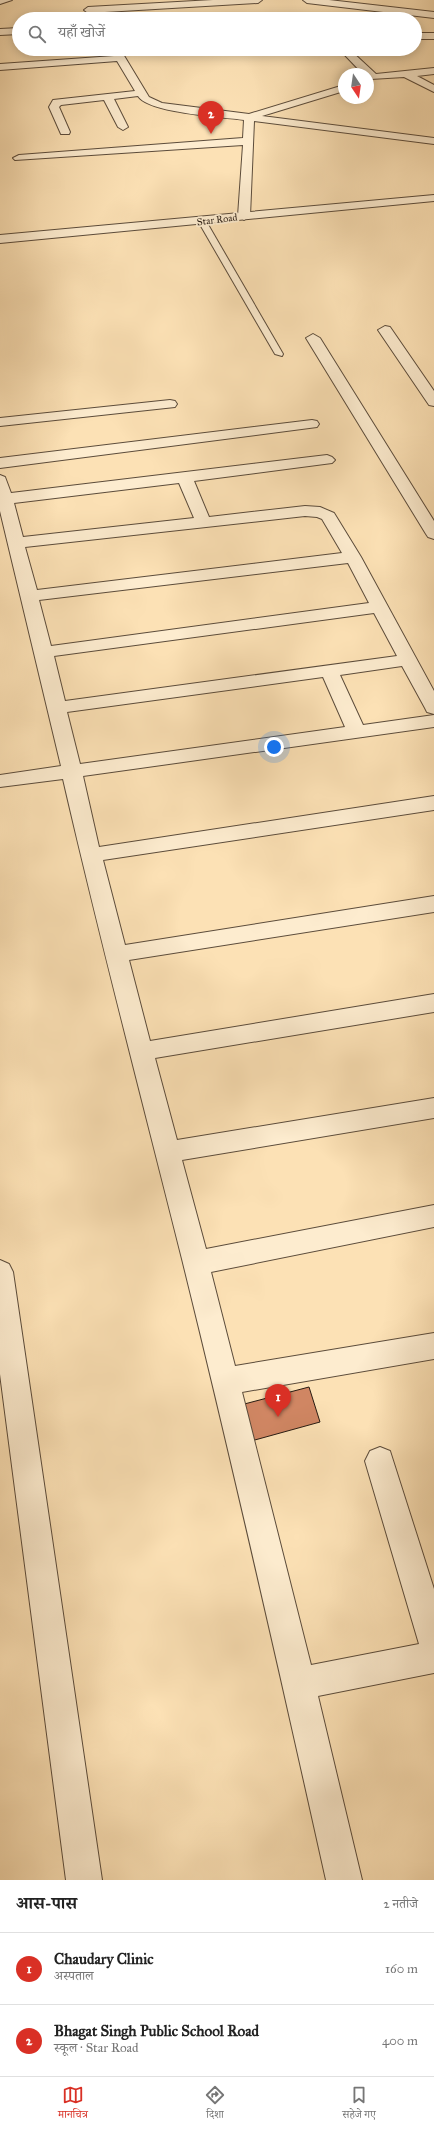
<!DOCTYPE html>
<html lang="hi">
<head>
<meta charset="utf-8">
<style>
  :root { --surface:#fff; --page:#f2f2f2; --text:#222; --muted:#767676; --line:#e0e0e0; --accent:#d93025 }
  body { margin:0; font-family:"IM FELL Great Primer","Noto Serif Devanagari",serif; background:var(--page); color:var(--text) }
  .compass { position:absolute; left:338px; top:68px; width:36px; height:36px; border-radius:50%; background:var(--surface); box-shadow:0 2px 10px #0003; rotate:167deg }
  .you { position:absolute; left:274px; top:747px; width:14px; height:14px; margin:-10px; border:3px solid #fff; border-radius:50%; background:#1a73e8; box-shadow:0 0 0 6px #1a73e833 }
  .badge { display:grid; place-items:center; width:26px; height:26px; border-radius:50%; background:var(--accent); color:#fff; font-size:13px; font-weight:700 }
  .pin { position:absolute; translate:-50% -33px; filter:drop-shadow(0 1px 2px #0008) }
  .pin::after { content:''; position:absolute; top:21px; width:14px; height:12px; background:inherit; clip-path:polygon(0 0,100% 0,50% 100%) }
  .list { margin:0; padding:0; list-style:none }
  h2 { display:flex; justify-content:space-between; align-items:center; height:52px; margin:0; padding:0 16px; font-size:17px }
  h2 small { font-size:13px; font-weight:400; color:var(--muted) }
  .list li { display:grid; grid-template-columns:26px 1fr auto; gap:12px; align-items:center; box-sizing:border-box; height:72px; padding:0 16px; border-top:1px solid var(--line) }
  .list b { display:block; font-size:15px; white-space:nowrap }
  .list p { margin:0; font-size:13px; white-space:nowrap; color:var(--muted) }
  .list em { font-size:13px; font-style:normal; color:var(--muted) }
  .icon { flex:none; width:22px; height:22px; fill:none; stroke:currentColor; stroke-width:2; stroke-linecap:round; stroke-linejoin:round }
  .map { position:relative; flex:none; width:434px; height:1880px; overflow:hidden }
  .search { position:absolute; background:var(--surface); box-shadow:0 2px 10px #0003; left:12px; right:12px; top:12px; height:44px; display:flex; align-items:center; gap:10px; box-sizing:border-box; padding:0 14px; border-radius:22px; color:var(--muted); font-size:15px }
  .sheet { height:196px; background:var(--surface) }
  nav { display:flex; justify-content:space-around; align-items:center; box-sizing:border-box; height:56px; border-top:1px solid var(--line); background:var(--surface); font-size:11px; color:var(--muted) }
  nav a { display:grid; justify-items:center; gap:2px }
  nav .on { color:var(--accent) }
  .map>svg:first-child { display:block }
  .building { fill:#d08663; stroke:#271b12 }
  .lines { fill:none; stroke-linecap:round; stroke-linejoin:round }
  .service-casing { stroke:#5c4c3b; stroke-width:2 }
  .minor-casing { stroke:#5c4c3b; stroke-width:2 }
  .tertiary-casing { stroke:#5c4c3b; stroke-width:2 }
  .service { fill:#fdeccf; fill-rule:evenodd }
  .minor { fill:#fdeccf; fill-rule:evenodd }
  .tertiary { fill:#fdeccf; fill-rule:evenodd }
  .labels { text-anchor:middle; stroke-width:3.5; stroke-linejoin:round; paint-order:stroke }
  .far-street-label { font-size:10px; fill:#271b12; stroke:#fdeccf }
</style>
</head>
<body>
<div class="map">
<svg width="434" height="1880" viewBox="0 0 434 1880">
  <rect width="100%" height="100%" fill="#fce1b5"/>
  <filter id="stains"><feTurbulence type="fractalNoise" baseFrequency=".005" numOctaves="4"/><feColorMatrix values="0 0 0 0 .2 0 0 0 0 .09 0 0 0 0 .02 0 0 0 .5 -.17"/></filter>
  <radialGradient id="worn" r=".72"><stop offset=".6" stop-color="#630" stop-opacity="0"/><stop offset="1" stop-color="#630" stop-opacity=".3"/></radialGradient>
  <path class="building" d="M309 1387 320 1422 244 1443 233 1407Z"/>
  <g class="lines">
    <defs>
      <path id="service" d="M202 219 206 221 283 354 282 356 275 354 198 221Z"/>
      <path id="minor" d="M0 0H12L0 4Z
        M213 0H262L258 3 88 13 84 10 88 7Z
        M303 0H329L434 12V18L307 3Z
        M19 28V34L0 35V29Z
        M415 33H434V39H415Z
        M110 49H120L149 97 162 103 249 114 344 85V91L262 116 434 138V144L254 121 250 216 244 220 238 216 243 145 15 160 13 158 19 155 243 138 244 120C223 117 148 113 138 96L114 99 128 127 123 130 118 127 104 100 61 105 59 107 70 132 69 134H61L49 107 53 100 135 91 117 61 0 70V64L114 56Z
        M339 49H349L376 74 434 68V74L417 76 434 85V92L404 77 371 79 368 78V74H363Z
        M385 326 390 327 434 391V406L429 405 378 330Z
        M313 334 320 338 434 521V539L428 537 426 534 306 338Z
        M170 400 175 401 177 404 175 407 0 426V418Z
        M312 420 317 421 319 424 317 427 0 468V458Z
        M327 455 332 457 335 460 332 463 194 481 209 517 305 506 320 507 334 513 361 557 434 691V714L427 712 425 708 402 666 340 675 363 725 434 715V727L83 776 99 847 434 796V810L103 860 125 945 434 896V912L129 960 150 1041 434 994V1012L155 1058 177 1140 434 1098V1118L182 1160 206 1249 434 1205V1227L211 1272 235 1366 434 1333V1359L242 1392 311 1665 419 1644 365 1461 370 1451 380 1447 390 1451 434 1589V1673L318 1696 362 1880H326C280 1673 233 1465 182 1259 142 1099 100 940 63 779L0 787V775L61 766 0 511V475L5 477 11 493ZM179 483 194 518 23 537 14 503ZM305 516 317 517 322 519 342 553 37 590 25 547ZM348 563 369 603 51 646 39 600ZM374 613 397 656 65 701 54 656ZM323 677 345 727 80 764 67 712Z
        M0 1260 9 1264 13 1272 102 1880H66L0 1374Z"/>
      <path id="tertiary" d="M434 195V201L0 243V235Z"/>
    </defs>
    <use href="#service" class="service-casing"/>
    <use href="#minor" class="minor-casing"/>
    <use href="#tertiary" class="tertiary-casing"/>
    <use href="#service" class="service"/>
    <use href="#minor" class="minor"/>
    <use href="#tertiary" class="tertiary"/>
  </g>
  <g class="labels">
    <g class="far-street-label">
      <text transform="translate(217 219) rotate(-7)" y="4">Star Road</text>
    </g>
  </g>
  <rect width="100%" height="100%" filter="url(#stains)"/>
  <rect width="100%" height="100%" fill="url(#worn)"/>
</svg>
<svg class="compass" viewBox="-18 -18 36 36"><path d="M0-13l5 13h-10z" fill="#e53935"/><path d="M0 13l5-13h-10z" fill="#767676"/></svg>
<div class="you"></div>
<div class="pin badge" style="left:278px;top:1417px">1</div>
<div class="pin badge" style="left:211px;top:134px">2</div>
<div class="search"><svg class="icon" aria-label="search" viewBox="0 0 24 24"><circle cx="10" cy="10" r="6"/><path d="M15 15l6 6"/></svg>यहाँ खोजें</div>
</div>
<section class="sheet">
<h2>आस-पास<small>2 नतीजे</small></h2>
<ul class="list">
<li><span class="badge">1</span><div><b>Chaudary Clinic</b><p>अस्पताल</p></div><em>160 m</em></li>
<li><span class="badge">2</span><div><b>Bhagat Singh Public School Road</b><p>स्कूल · Star Road</p></div><em>400 m</em></li>
</ul>
</section>
<nav>
<a class="on"><svg class="icon" aria-label="map" viewBox="0 0 24 24"><path d="M3 6l6-2 6 2 6-2v14l-6 2-6-2-6 2zM9 4v14M15 6v14"/></svg>मानचित्र</a>
<a><svg class="icon" aria-label="directions" viewBox="0 0 24 24"><path d="M12 3l9 9-9 9-9-9zM9 14v-3h6M13 9l2 2-2 2"/></svg>दिशा</a>
<a><svg class="icon" aria-label="saved" viewBox="0 0 24 24"><path d="M7 4h10v16l-5-4-5 4z"/></svg>सहेजे गए</a>
</nav>
</body>
</html>
